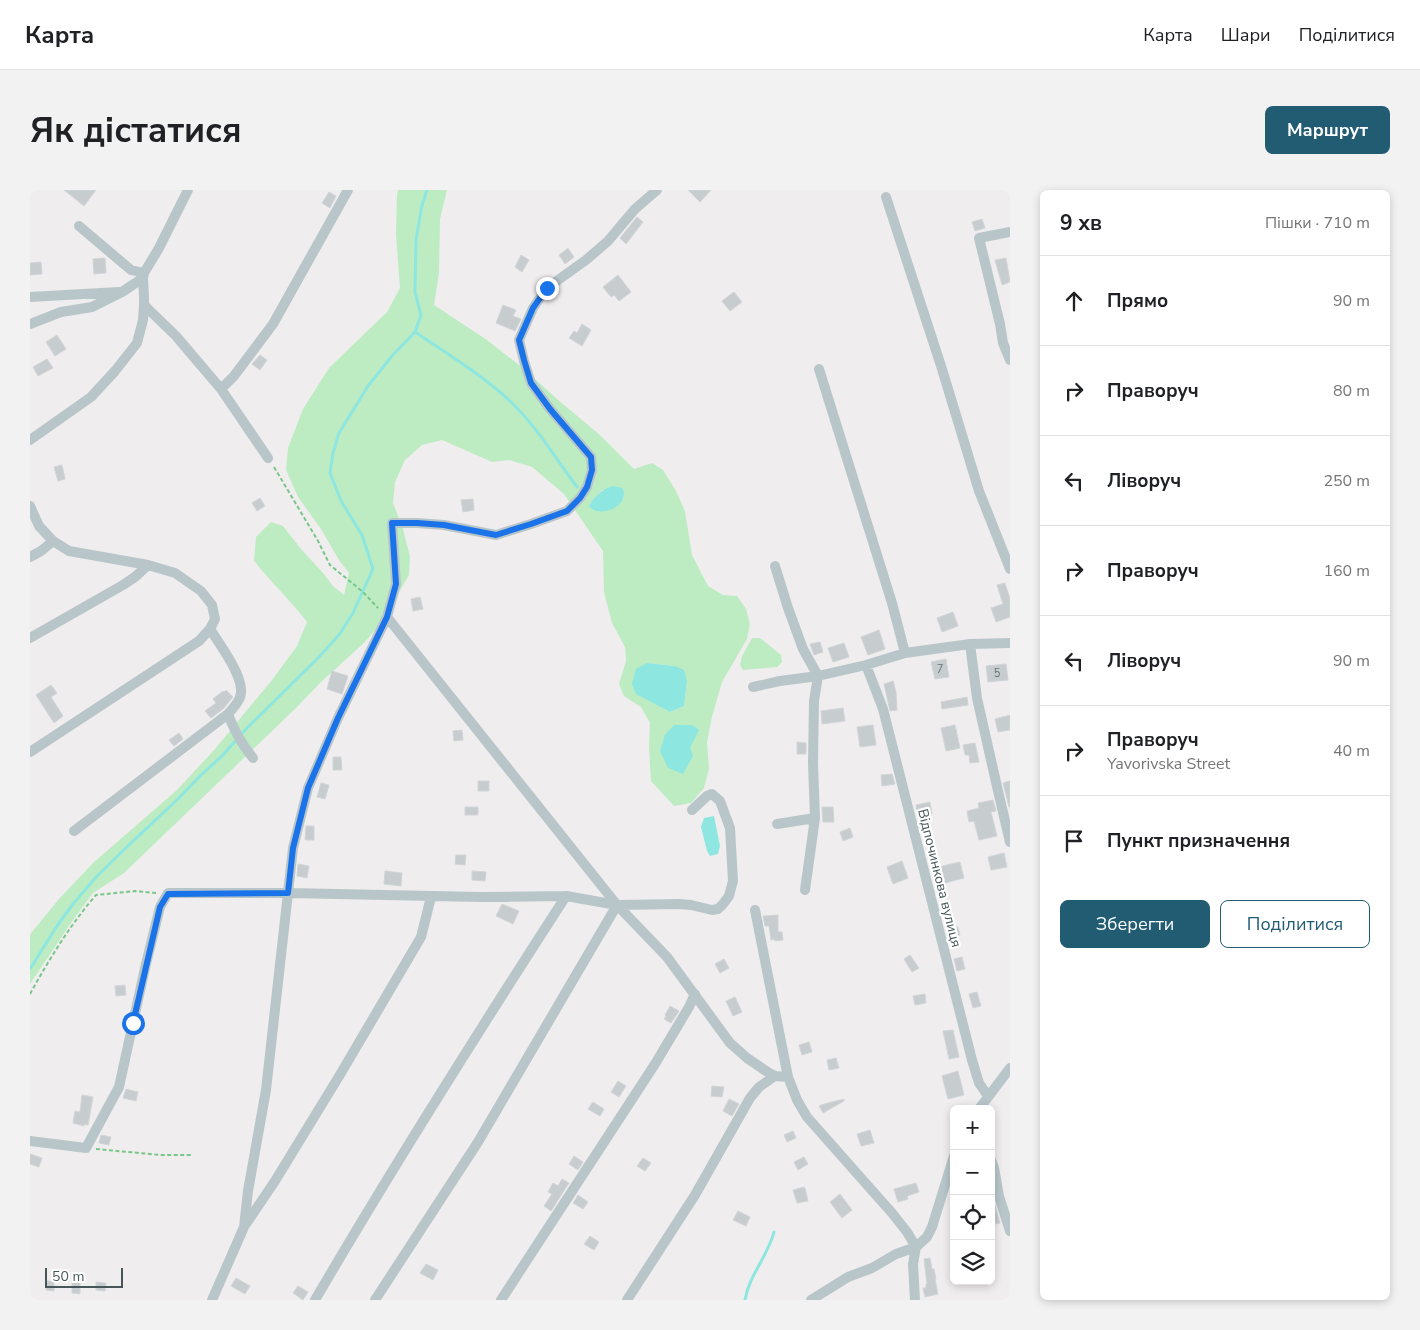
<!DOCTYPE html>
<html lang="uk">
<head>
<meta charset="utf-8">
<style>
  :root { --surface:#fff; --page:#f2f2f2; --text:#202124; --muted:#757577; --line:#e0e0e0; --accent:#215c73 }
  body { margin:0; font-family:"Nunito Sans",sans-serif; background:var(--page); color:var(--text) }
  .controls { position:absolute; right:15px; bottom:15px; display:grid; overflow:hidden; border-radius:8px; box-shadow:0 2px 8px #0003 }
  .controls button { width:45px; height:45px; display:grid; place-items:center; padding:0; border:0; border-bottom:1px solid var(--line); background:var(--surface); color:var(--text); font:25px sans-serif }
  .scale { position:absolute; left:15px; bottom:12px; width:78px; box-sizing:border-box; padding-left:5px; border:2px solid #465659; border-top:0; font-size:14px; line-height:18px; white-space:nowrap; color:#465659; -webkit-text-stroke:4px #fff; paint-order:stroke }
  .stop { position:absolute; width:15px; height:15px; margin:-11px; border:4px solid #1a73e8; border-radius:50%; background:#fff }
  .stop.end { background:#1a73e8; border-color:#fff; box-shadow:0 1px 5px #0008 }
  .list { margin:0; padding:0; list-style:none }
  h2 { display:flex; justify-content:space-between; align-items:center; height:65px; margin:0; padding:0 20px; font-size:21px }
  h2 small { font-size:16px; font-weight:400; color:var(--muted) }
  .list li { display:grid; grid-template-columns:32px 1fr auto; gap:15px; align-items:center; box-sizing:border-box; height:90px; padding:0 20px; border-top:1px solid var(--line) }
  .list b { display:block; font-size:19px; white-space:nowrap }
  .list p { margin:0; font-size:16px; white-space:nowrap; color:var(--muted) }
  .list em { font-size:16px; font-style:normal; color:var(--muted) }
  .actions { display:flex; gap:10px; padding:15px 20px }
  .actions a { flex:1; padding:11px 0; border:1px solid var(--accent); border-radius:8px; text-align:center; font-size:18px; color:var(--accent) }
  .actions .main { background:var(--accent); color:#fff }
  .icon { flex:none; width:28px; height:28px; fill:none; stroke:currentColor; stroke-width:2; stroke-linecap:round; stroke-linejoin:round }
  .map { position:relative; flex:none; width:980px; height:1110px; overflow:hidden; border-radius:8px }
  header { display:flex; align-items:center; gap:30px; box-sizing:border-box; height:70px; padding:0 25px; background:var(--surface); border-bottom:1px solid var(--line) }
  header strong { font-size:24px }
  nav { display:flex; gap:28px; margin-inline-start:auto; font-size:18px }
  .intro { display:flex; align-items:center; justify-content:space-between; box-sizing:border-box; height:120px; padding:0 30px }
  h1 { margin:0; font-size:35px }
  .button { padding:12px 22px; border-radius:8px; background:var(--accent); color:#fff; font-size:18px; font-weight:700 }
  main { display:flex; gap:30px; padding:0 30px }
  aside { flex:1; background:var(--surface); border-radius:8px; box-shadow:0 2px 8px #0003 }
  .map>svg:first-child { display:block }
  .green { fill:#bdecc2; fill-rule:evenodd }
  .water { fill:#8de6df }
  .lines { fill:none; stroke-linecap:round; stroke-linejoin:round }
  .stream { stroke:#8de6df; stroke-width:3 }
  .building { fill:#c7cccf; stroke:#d1d5d8 }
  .path { stroke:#77c789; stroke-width:2; stroke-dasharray:4 2.5; stroke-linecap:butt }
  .minor { stroke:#b9c6c9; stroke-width:10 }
  .route { stroke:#1a73e8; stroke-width:6 }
  .labels { text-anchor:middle; stroke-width:4.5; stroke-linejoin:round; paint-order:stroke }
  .number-label { font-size:11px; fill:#667476 }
  .street-label { font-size:14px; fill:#465659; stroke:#fff }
</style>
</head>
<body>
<header>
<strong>Карта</strong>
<nav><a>Карта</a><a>Шари</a><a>Поділитися</a></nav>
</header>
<div class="intro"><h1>Як дістатися</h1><a class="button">Маршрут</a></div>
<main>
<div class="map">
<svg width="980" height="1110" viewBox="0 0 980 1110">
  <rect width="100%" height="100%" fill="#f0edee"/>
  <path class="green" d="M368 0H417L410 29 409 83 404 115 457 150 493 178 527 209 571 246 604 279 622 273 633 280 646 301 655 321 662 365 678 396 693 405 707 406 716 419 720 434 717 449 692 492 682 527 677 552 679 579 674 598 661 613 644 616 621 591 619 557 620 533 611 517 594 506 589 494 596 471 595 457 582 433 574 402 573 361 534 304 502 277 479 270 462 272 412 250 392 255 375 270 365 292 363 313 373 339 380 367 379 385 368 404 352 432 334 453 292 491 266 518 94 683 63 703 43 730 0 794V745L2 742 29 709 63 673 147 600 185 559 242 490 267 456 277 432C261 411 241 392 224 371L226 347 241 332 253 336 271 359 293 383 303 396 314 405 319 383 309 370 291 339 268 307 256 280 258 258 273 219 299 178 357 122 370 98 366 44 367 5ZM572 300 594 307C590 316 583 318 574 321L560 314ZM617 473 645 476 657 491 654 516 640 522 606 503Z
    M722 448H730L751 465 752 472 747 477 713 480 710 475 712 466Z"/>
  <path class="water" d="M584 296 592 298C602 315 569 330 559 316L560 314C566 305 573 298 584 296Z
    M617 473 645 476 654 480 657 491 654 516 640 522 606 504 602 494 606 479Z
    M644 535H662L669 540 660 558 663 566 653 584 638 578 630 561 635 545Z
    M684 626 690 656 688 664 680 666 677 661 671 637 674 628Z"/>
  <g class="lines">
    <path class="stream" d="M385 142C418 164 452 185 481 212 507 237 526 269 547 297
      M0 779 27 736 43 714 67 686 101 653 149 608 171 585 192 566 216 539 288 468 309 445 323 423 343 379 332 345 311 311 300 283 303 263 309 243 338 196 362 166 385 142 391 125 385 102 386 50 392 15 397 0
      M715 1110C719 1085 738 1066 744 1042"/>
  </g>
  <path class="building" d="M34 0H66L54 16Z
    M658 0H681L670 12Z
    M299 2 306 6 300 18 292 13Z
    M607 27 613 32 596 54 590 48Z
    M952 29 955 38 945 41 942 32Z
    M538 58 544 67 535 74 529 65Z
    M491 65 499 70 492 82 485 77Z
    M75 68 76 83 64 84 63 69Z
    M976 68 980 92 972 95 965 70Z
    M11 72 12 84 0 85V73Z
    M588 85 601 102 589 111 584 105 581 107 573 97Z
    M704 102 712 112 700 121 692 111Z
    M473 115 486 120 483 126 491 129 485 141 466 133Z
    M552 134 561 140 552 156 539 148 544 141 547 143Z
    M27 145 36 159 25 166 16 152Z
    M230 165 237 170 230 180 222 174Z
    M17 169 23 178 8 186 3 177Z
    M32 275 35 289 28 291 24 277Z
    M230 308 235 316 227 321 222 313Z
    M443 309 444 320 433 322 431 310Z
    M975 393 980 409V427L966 432 961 418 973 414 967 395Z
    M390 407 393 419 383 421 381 409Z
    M923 422 928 436 912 442 907 428Z
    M849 440 855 459 838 465 831 447Z
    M790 452 793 462 784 465 780 454Z
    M814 453 819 467 803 472 798 458Z
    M916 469 919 487 905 489 901 472Z
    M976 474 978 490 958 492 956 476Z
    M302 481 318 486 312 504 297 499Z
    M863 491 866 502 867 520 860 521 854 494Z
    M21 495 27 503 21 507 33 526 24 533 6 505Z
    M196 500 203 507 193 519 181 528 175 521 186 513 183 509 193 501 194 502Z
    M937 507 938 515 912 519 911 512Z
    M813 518 815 531 792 534 791 521Z
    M980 525V540L968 542 965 529Z
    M843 535 846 555 830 557 827 537Z
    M925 535 930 558 916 561 911 538Z
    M432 540 433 550 424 551 423 541Z
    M149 543 153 549 144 556 139 550Z
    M767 552 776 553V564H767Z
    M945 553 949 572 940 573 939 565H935L933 555Z
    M303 567H311L312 580H303Z
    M862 584 865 594 852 596 851 585Z
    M448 591H459V601H448Z
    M980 591V617H979L973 593Z
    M291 593 299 595 295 609 287 607Z
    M963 610 966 621 961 622 967 646 949 650 944 631 939 632 937 621 949 618 948 613Z
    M900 612 902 624 888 627 886 615Z
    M435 617H448V625H435Z
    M792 617H803L804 632H793Z
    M276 636H284V650H275Z
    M820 638 823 647 813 651 810 642Z
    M974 663 977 677 961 680 958 667Z
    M426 665H436L435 675 425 674Z
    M872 671 878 688 863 694 857 677Z
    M930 672 934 688 915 693 913 684 906 686 904 678Z
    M268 674 279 676 277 688 267 686Z
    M355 681 372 683 371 696 354 694Z
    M442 681 456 682 455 691 442 690Z
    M472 714 489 721 483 734 466 726Z
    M748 725V742H752L753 750 745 751 744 749 741 750 739 736H735L733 726Z
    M928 737 930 745 921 748 919 739Z
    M880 765 889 778 882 782 874 769Z
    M932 767 935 779 927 781 924 769Z
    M694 769 699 778 690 783 685 774Z
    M95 795 96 805 86 806 85 796Z
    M947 802 951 816 943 818 939 804Z
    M895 804 896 813 885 815 883 806Z
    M705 807 712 822 703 826 696 811Z
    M640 816 649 821 641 833 634 829 636 826 635 825Z
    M923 840 929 867 919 869 913 841Z
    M779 852 782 862 772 865 769 855Z
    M806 868 809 878 799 880 797 870Z
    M928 881 934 905 918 909 912 886Z
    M588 891 596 896 589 907 581 902Z
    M682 896 694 897 692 907 681 906Z
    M96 899 108 902 106 911 93 908Z
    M52 905 63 907 58 935 54 934V936L43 933 45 921 50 922Z
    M699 909 709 914 702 926 693 921Z
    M814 909V911L793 923 789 916 794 914Z
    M563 912 574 919 570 926 558 919Z
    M840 940 844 953 831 956 827 944Z
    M763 941 766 948 757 952 754 945Z
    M71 945 81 947 79 955 69 953Z
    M0 964 12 968 9 977 0 974Z
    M544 966 553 972 548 980 539 974Z
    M774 967 778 974 768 980 764 972Z
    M613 968 621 973 615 981 607 976Z
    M532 989 539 993 521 1021 514 1016 522 1004 518 1002 523 993 528 996Z
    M886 993 889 1002 877 1006 878 1009 868 1012 864 999Z
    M774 997 775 998 778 1011 767 1013 763 1000Z
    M961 1002 970 1033 966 1034 961 1020Z
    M810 1004 822 1020 812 1028 800 1012Z
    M548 1005 558 1012 553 1019 543 1013Z
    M708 1021 720 1027 716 1036 703 1030Z
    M560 1046 569 1052 564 1060 554 1054Z
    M900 1068 902 1079H904L906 1089H905L908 1104 895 1107 893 1098H896V1094H897L894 1069Z
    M396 1074 408 1080 403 1090 390 1083Z
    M206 1088 220 1096 215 1104 201 1096Z
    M16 1091H24V1101L16 1100Z
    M42 1092 50 1093V1104L42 1103Z
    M66 1092 76 1093 75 1101 66 1100Z
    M268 1096 278 1102 273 1110 263 1103Z"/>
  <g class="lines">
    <path class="path" d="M244 277 288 351 300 375 333 402 348 418
      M0 804C20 768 40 735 66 705L105 701 126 703
      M66 959 131 965H161"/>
    <path class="minor" d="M158 0 129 58 114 83 113 88 114 107V115L146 146 191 199 238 268
      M856 7 912 179 949 301 980 379
      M49 36 101 80 114 83
      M980 42 949 48 970 134 973 153 980 170
      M0 107 89 102
      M0 134 31 122 62 117 92 102 113 88
      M789 179 862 413 875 463
      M191 199 204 186 243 134 318 0
      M0 250 61 207 85 181 107 153 113 130 114 115
      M0 316 9 336 23 351 39 361 118 375 145 383 171 401 182 415 185 429 180 439 169 451 0 562
      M0 367 11 361 23 351
      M745 376 758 418 773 459 788 486 784 511 783 573 785 628 747 634
      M357 427 587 715 637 767 700 853 717 868 739 883 745 886 758 887 767 910 777 927 862 1023 877 1042 886 1057 883 1074 885 1110
      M0 448 93 395 105 387 118 375
      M940 454 947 508 968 601 980 652
      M836 475 853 519 942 870 949 893 958 906
      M723 497 750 491 788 486 836 475 875 463 940 454 980 453
      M198 524C205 542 211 553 223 568
      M44 641 198 524C204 517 212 509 211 500 211 483 189 453 180 439
      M775 700 785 628
      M725 720 758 887
      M949 919 980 878
      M0 951 56 958 89 897 115 778 130 717 138 703H258L451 707 536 706 587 715 649 714 661 715 682 720 688 719 693 714 699 706 703 691 700 638 690 611 682 604 677 606 662 620
      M961 970 964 978 969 1006 980 1041
      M216 1034 245 991 311 883 391 747 401 707
      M182 1110 214 1037 218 1001 236 900 263 658 278 598 308 528 357 427 366 394 362 333H387L414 335 466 345 501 334 537 321 550 308 557 297 562 280 561 267 520 219 501 193 494 171 489 150 503 118 517 98 556 70 578 51 605 19 627 0
      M285 1110C365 973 450 839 536 706
      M345 1110 448 952 587 715
      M471 1110 625 874 659 817 665 804
      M597 1110 665 1005 720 908 729 897 745 886
      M781 1110 818 1087 842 1078 866 1064 886 1057 897 1047 902 1037 924 966"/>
  </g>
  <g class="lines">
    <path class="route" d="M103 833 130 717 138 704 258 703 263 658 278 598 308 528 357 427 366 394 362 333H387L414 335 466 345 501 334 537 321 550 308 557 297 562 280 561 267 520 219 501 193 494 170 489 150 503 118 517 98"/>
  </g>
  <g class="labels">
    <g class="number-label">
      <text x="910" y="483">7</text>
      <text x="967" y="487">5</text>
    </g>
    <g class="street-label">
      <text transform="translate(910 688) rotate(76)" y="5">Відпочинкова вулиця</text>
    </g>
  </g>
</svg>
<div class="controls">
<button>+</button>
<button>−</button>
<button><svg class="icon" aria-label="locate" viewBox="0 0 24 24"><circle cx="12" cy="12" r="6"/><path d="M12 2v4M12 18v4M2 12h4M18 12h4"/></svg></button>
<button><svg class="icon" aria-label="layers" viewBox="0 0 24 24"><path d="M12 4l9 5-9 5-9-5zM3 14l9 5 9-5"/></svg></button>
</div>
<div class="scale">50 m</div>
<div class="stop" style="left:103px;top:833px"></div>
<div class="stop end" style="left:517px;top:98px"></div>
</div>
<aside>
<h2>9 хв<small>Пішки · 710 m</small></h2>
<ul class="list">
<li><svg class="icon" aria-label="ahead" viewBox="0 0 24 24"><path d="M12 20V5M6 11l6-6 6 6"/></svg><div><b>Прямо</b></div><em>90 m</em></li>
<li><svg class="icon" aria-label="right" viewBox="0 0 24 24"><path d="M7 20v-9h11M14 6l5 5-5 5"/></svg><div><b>Праворуч</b></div><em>80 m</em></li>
<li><svg class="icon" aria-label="left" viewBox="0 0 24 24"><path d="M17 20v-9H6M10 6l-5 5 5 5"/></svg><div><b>Ліворуч</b></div><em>250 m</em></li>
<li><svg class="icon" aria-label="right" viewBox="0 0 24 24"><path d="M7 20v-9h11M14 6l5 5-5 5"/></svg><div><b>Праворуч</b></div><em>160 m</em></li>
<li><svg class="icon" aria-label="left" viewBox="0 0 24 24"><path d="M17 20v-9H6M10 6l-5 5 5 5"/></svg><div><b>Ліворуч</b></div><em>90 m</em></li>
<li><svg class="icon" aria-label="right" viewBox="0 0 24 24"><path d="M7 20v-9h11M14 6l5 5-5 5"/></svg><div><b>Праворуч</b><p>Yavorivska Street</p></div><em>40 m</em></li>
<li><svg class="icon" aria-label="arrive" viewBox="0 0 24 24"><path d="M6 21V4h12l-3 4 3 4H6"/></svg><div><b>Пункт призначення</b></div></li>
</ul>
<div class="actions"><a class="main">Зберегти</a><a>Поділитися</a></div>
</aside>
</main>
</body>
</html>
